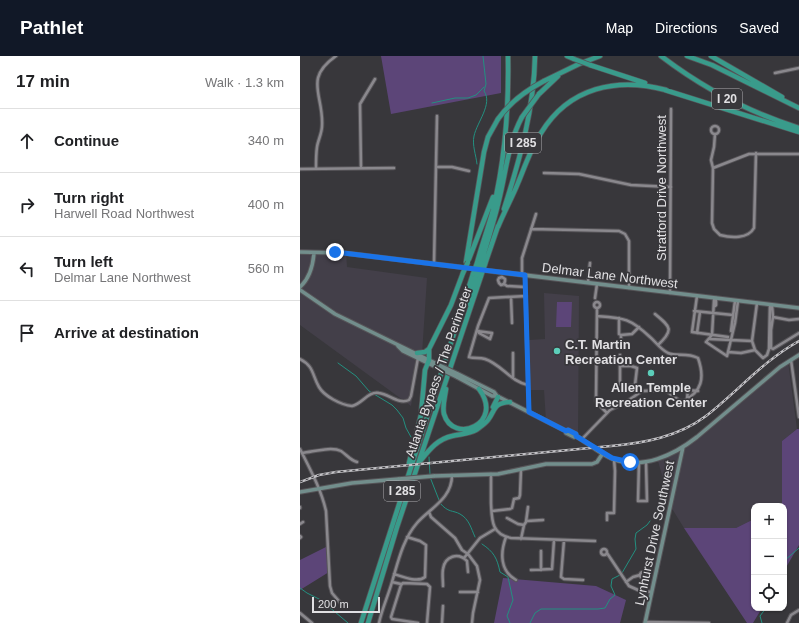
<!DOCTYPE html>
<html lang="en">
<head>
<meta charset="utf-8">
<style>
  :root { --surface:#fff; --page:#f6f6f6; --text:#202124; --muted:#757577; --line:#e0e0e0; --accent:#111827 }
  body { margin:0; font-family:Helvetica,sans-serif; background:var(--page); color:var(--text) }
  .controls { position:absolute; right:12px; bottom:12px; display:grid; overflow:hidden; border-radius:8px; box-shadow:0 1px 3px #0004 }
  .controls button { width:36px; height:36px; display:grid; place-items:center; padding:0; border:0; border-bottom:1px solid var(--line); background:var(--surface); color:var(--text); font:20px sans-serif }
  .scale { position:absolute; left:12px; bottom:10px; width:68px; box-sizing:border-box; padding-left:4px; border:2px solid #e1e0e3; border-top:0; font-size:11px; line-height:14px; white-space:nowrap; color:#e1e0e3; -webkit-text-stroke:3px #38373b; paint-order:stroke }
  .stop { position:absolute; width:12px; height:12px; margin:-9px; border:3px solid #1a73e8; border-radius:50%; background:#fff }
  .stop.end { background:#1a73e8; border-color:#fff; box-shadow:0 1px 4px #0008 }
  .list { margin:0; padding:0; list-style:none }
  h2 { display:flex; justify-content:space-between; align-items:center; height:52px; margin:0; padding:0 16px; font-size:17px }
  h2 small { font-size:13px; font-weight:400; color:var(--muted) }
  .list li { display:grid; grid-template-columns:26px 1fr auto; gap:12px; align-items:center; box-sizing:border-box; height:64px; padding:0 16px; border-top:1px solid var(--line) }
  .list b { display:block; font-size:15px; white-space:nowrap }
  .list p { margin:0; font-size:13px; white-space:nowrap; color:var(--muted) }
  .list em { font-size:13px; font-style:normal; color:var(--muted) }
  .icon { flex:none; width:22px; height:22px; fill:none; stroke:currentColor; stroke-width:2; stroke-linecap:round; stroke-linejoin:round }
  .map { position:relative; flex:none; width:499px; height:567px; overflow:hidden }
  header { display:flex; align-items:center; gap:24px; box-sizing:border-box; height:56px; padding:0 20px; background:var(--accent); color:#fff }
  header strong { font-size:19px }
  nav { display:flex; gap:22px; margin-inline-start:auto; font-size:14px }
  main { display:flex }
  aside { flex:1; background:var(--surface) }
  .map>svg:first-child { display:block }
  .built { fill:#433f49 }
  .green { fill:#5c4578 }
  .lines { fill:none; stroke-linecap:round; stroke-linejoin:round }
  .stream { stroke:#239080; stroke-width:1 }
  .street-casing { stroke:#565458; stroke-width:4.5 }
  .secondary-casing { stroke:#565458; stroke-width:5.5 }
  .highway-casing { stroke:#565458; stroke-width:6 }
  .street { stroke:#8a888d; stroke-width:2.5 }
  .secondary { stroke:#728e8c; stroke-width:3.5 }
  .highway { stroke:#399b8b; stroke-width:4.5 }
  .rail-casing { stroke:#c2c1c5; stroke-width:2.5 }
  .rail { stroke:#38373b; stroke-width:1; stroke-dasharray:3; stroke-linecap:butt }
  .secondary-bridge-casing { stroke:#565458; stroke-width:5.5; stroke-linecap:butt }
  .highway-bridge-casing { stroke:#565458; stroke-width:6; stroke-linecap:butt }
  .secondary-bridge { stroke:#728e8c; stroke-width:3.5 }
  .highway-bridge { stroke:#399b8b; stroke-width:4.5 }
  .route { stroke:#1a73e8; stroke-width:5 }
  .poi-dot { fill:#5cceba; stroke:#38373b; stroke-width:1.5 }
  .labels { text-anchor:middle; stroke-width:3.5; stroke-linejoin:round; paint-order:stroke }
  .shield { fill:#38373b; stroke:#aeadb1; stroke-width:1 }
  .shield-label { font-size:12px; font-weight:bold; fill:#e1e0e3 }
  .street-label { font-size:13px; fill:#e1e0e3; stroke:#38373b }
  .poi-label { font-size:13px; font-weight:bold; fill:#e1e0e3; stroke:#38373b; text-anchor:start }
</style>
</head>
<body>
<header>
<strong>Pathlet</strong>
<nav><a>Map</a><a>Directions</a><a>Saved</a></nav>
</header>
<main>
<aside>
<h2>17 min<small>Walk · 1.3 km</small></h2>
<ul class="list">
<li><svg class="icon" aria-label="ahead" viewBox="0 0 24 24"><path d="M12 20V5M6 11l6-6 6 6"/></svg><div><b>Continue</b></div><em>340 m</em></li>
<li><svg class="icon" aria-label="right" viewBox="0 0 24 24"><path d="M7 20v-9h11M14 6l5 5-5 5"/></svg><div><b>Turn right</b><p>Harwell Road Northwest</p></div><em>400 m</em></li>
<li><svg class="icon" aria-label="left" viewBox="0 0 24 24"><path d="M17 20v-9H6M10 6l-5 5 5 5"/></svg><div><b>Turn left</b><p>Delmar Lane Northwest</p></div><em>560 m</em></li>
<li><svg class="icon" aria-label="arrive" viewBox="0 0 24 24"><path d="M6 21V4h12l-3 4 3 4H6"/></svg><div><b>Arrive at destination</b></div></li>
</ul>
</aside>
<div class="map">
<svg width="499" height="567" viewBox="0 0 499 567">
  <rect width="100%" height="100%" fill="#38373b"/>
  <path class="built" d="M0 193 46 196 47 211 127 222 122 298 119 304 111 350 0 269Z
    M244 237 279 240 278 382 246 365 244 334H229V284L245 283Z
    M488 305 497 373 482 385V449L454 450V463L436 472H384L371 451 358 405 394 384Z"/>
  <path class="green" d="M81 0H201V37L91 58Z
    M257 246H272L271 271H256Z
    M497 373H499V489L484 515V450H481L482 449V385Z
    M454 463V552H462L453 567H447L384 472H436Z
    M28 490 29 516 0 534V504Z
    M203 522 296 530 326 544 320 567H194Z"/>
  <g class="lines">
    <path class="stream" d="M132 47 155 42H168L176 39 184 31
      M177 108C176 99 172 89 174 80 177 66 193 48 184 35L186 28 183 0
      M38 307 56 320 69 335 92 349 97 354 103 362 106 372 111 381
      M129 401 130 418
      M130 421 139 444
      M140 447C148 457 153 454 160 458 169 463 171 472 175 481
      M182 488C194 496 197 502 200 516L208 521 213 544 207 560 210 567
      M484 505 499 492
      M322 517 336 493 335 483 336 477 347 469 350 465
      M0 532 7 537 21 544 48 567
      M230 567 235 557 241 553H298L305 552 310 543 315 539 311 530 312 523 320 519
      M462 567 460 560 466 552"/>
    <defs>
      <path id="street" d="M475 17 499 12
        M411 74a4 4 0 1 1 8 0a4 4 0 1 1-8 0Z
        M415 78 414 91 411 104 413 112 412 167 414 173 420 179C431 182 448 183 454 172L456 97
        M136 111H152L169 115
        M16 112C16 105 16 98 17 91 18 84 22 77 22 70 24 39 3 23 36 0
        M61 112 60 48 75 23
        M413 112 449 98H499
        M0 113 94 112
        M244 117 279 118 331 129 371 131
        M231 173 319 175 325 178 329 185V232
        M134 208 137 60
        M222 218V202L236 158
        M225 219 229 356
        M288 226 290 207
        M204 228 205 225V223L202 221 199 222 198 224 199 227 201 229 204 228 207 230 225 231
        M370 237 371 53
        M226 240 189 242 178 270 169 301C175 303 179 301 185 303 201 308 211 326 228 329
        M397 240 392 276 428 281
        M211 241 212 267
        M295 242 297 228
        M416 242 414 244 412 279 406 286 427 300 428 296
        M438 245 435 267 428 296 441 297 455 294 463 302 467 299 469 293 470 249
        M294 249a3 3 0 1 1 6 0a3 3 0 1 1-6 0Z
        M472 249 473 261 489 264 499 263
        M415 250 416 249V242
        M297 252 296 345 298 348 307 357
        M394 255 433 259
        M355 258C371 271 374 274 358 289
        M473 261 471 274V292L473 293 499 277
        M319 262V278L321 279V292
        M177 275 192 277 190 283 179 277V275
        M431 275 435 245
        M397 277 400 256
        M321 279 332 278 339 271
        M410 283 452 285
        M455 294 452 285 457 247
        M320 299V329L325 330 335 329
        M0 303C14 310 12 319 19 331 24 340 41 349 52 350 62 348 68 335 79 337 89 338 99 349 109 344L111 340 118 302
        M491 304 499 361
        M320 310H331L337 312 335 329
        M213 322V297
        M335 329 339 336
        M387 343 388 334 398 335
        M282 383 310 354 326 346 342 335 365 334 380 345H383C402 336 405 322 398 302 386 296 377 301 368 297 360 293 356 286 350 281 330 262 324 262 297 260
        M0 393C10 413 21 433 26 455L30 530 32 537 43 550
        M2 397C13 396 31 390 41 395 47 399 50 404 57 406
        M339 406 338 445H347L346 406
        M191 418C191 428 191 438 191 447 192 464 191 478 211 482L295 485
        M0 452V451
        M192 455 210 453 212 452 214 443 219 442 220 439 221 413
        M129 456 131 461 155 482 162 494 168 498 177 510 180 524 173 557 172 567
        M207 462 218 468 224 469 226 466 228 451
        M307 464V457H314L315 415 314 403
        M227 465 243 464
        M0 468 3 466
        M0 480 1 481 0 482
        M206 481C200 497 200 515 216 524
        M221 483 224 469
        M264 484 261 521 264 523 283 524
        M301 496a3 3 0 1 1 6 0a3 3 0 1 1-6 0Z
        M307 497 329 530 338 534 351 536
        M164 502 180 482 195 473
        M231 514 252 513 254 484
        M241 514V495
        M340 519a3 3 0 1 1 6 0a3 3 0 1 1-6 0Z
        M94 518C103 521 118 527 125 521L126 489 120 485 107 481
        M92 526 101 528
        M326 526 333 521 340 519
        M143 530C143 524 142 518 143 513 145 500 158 496 167 505L168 516
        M160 536H178
        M0 557 12 567
        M345 566 409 567
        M79 567C82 553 88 540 92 526 98 506 103 483 117 467 130 452 152 443 152 419
        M118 567 92 563 91 561 101 529 103 527 127 528 130 531 127 567
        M142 567 143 550
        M487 567 491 559 499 554"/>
      <path id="secondary" d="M0 196 44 197 176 213
        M182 214 499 252
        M0 231C9 223 13 209 14 197
        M0 234 35 258 137 308
        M98 290 103 295 136 311
        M158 318 194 336 197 340 266 375 268 374 276 378V380C288 387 300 398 313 403 343 414 374 399 397 381L480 311 499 299
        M157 321 192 340H197
        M266 375V377L274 381 276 380
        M134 420 198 418 246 408H292L297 406 303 397
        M0 436 52 427 99 423
        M345 567 383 391"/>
      <path id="highway" d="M267 0 274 3
        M361 0C403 32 448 56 499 72
        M387 0 412 9 499 52
        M411 0 482 41
        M290 9 345 27
        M244 25 279 8 300 0
        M365 34 499 76
        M239 38 258 20
        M204 153C220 103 234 53 235 0
        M198 171C204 156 212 142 218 127 225 110 231 92 241 77 269 31 317 21 366 34
        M169 203 193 141
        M166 206 184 96 188 81 198 63
        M177 207C182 189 188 172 193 154 205 104 209 52 208 0
        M181 207C187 186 194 166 199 144 206 116 208 87 222 61
        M185 208 198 170
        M167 248 177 219
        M117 297 125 296 129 293
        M146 333C145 341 142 350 144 358 153 389 205 368 179 333
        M193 351 198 341
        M121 404C130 393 138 383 152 380 160 378 169 378 176 374 180 371 185 368 188 364 196 353 193 347 210 346
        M109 407 121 359 125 314 129 304V293L151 249 163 217
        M61 567 173 218
        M68 567 97 471 181 220"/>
    </defs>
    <use href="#street" class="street-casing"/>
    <use href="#secondary" class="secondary-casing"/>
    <use href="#highway" class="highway-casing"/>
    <use href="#street" class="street"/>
    <use href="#secondary" class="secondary"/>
    <use href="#highway" class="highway"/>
    <defs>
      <path id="rail" d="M0 426 19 419 36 416 311 390C344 387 378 381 406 360 437 336 464 304 499 285"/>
    </defs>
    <use href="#rail" class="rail-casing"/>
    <use href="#rail" class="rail"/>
    <defs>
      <path id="secondary-bridge" d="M137 308 158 318
        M136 311 157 321
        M99 423 134 420"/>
      <path id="highway-bridge" d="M274 3 290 9
        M222 61 239 38
        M198 63C210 46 225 35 244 25
        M163 217 168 206
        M173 218 177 207
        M177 219 181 207
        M181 220 185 208"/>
    </defs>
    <use href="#secondary-bridge" class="secondary-bridge-casing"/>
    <use href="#highway-bridge" class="highway-bridge-casing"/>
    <use href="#secondary-bridge" class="secondary-bridge"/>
    <use href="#highway-bridge" class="highway-bridge"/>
  </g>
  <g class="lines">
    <path class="route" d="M35 196 225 219 229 356 266 375 268 374 276 378V380L312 402 330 406"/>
  </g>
  <g class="poi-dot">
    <circle cx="257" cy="295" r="4"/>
    <circle cx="351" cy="317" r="4"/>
  </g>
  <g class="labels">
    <g class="shield">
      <rect x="412" y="33" width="30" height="20" rx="3"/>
      <rect x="205" y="77" width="36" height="20" rx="3"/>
      <rect x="84" y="425" width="36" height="20" rx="3"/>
    </g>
    <g class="shield-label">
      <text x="427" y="47">I 20</text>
      <text x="223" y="91">I 285</text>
      <text x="102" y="439">I 285</text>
    </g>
    <g class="street-label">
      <text transform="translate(361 132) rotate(-90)" y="5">Stratford Drive Northwest</text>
      <text transform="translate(310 219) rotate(7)" y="5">Delmar Lane Northwest</text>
      <text transform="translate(138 316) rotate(-71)" y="5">Atlanta Bypass / The Perimeter</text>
      <text transform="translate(354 477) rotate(-78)" y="5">Lynhurst Drive Southwest</text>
    </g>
    <g class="poi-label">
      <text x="265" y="293">C.T. Martin<tspan x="265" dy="15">Recreation Center</tspan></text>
      <text x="351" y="336" text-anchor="middle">Allen Temple<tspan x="351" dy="15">Recreation Center</tspan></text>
    </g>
  </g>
</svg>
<div class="controls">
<button>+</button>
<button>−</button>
<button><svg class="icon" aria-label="locate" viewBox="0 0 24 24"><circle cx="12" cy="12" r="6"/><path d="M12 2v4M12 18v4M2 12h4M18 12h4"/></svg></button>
</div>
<div class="scale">200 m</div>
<div class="stop" style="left:330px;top:406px"></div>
<div class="stop end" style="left:35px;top:196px"></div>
</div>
</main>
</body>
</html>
